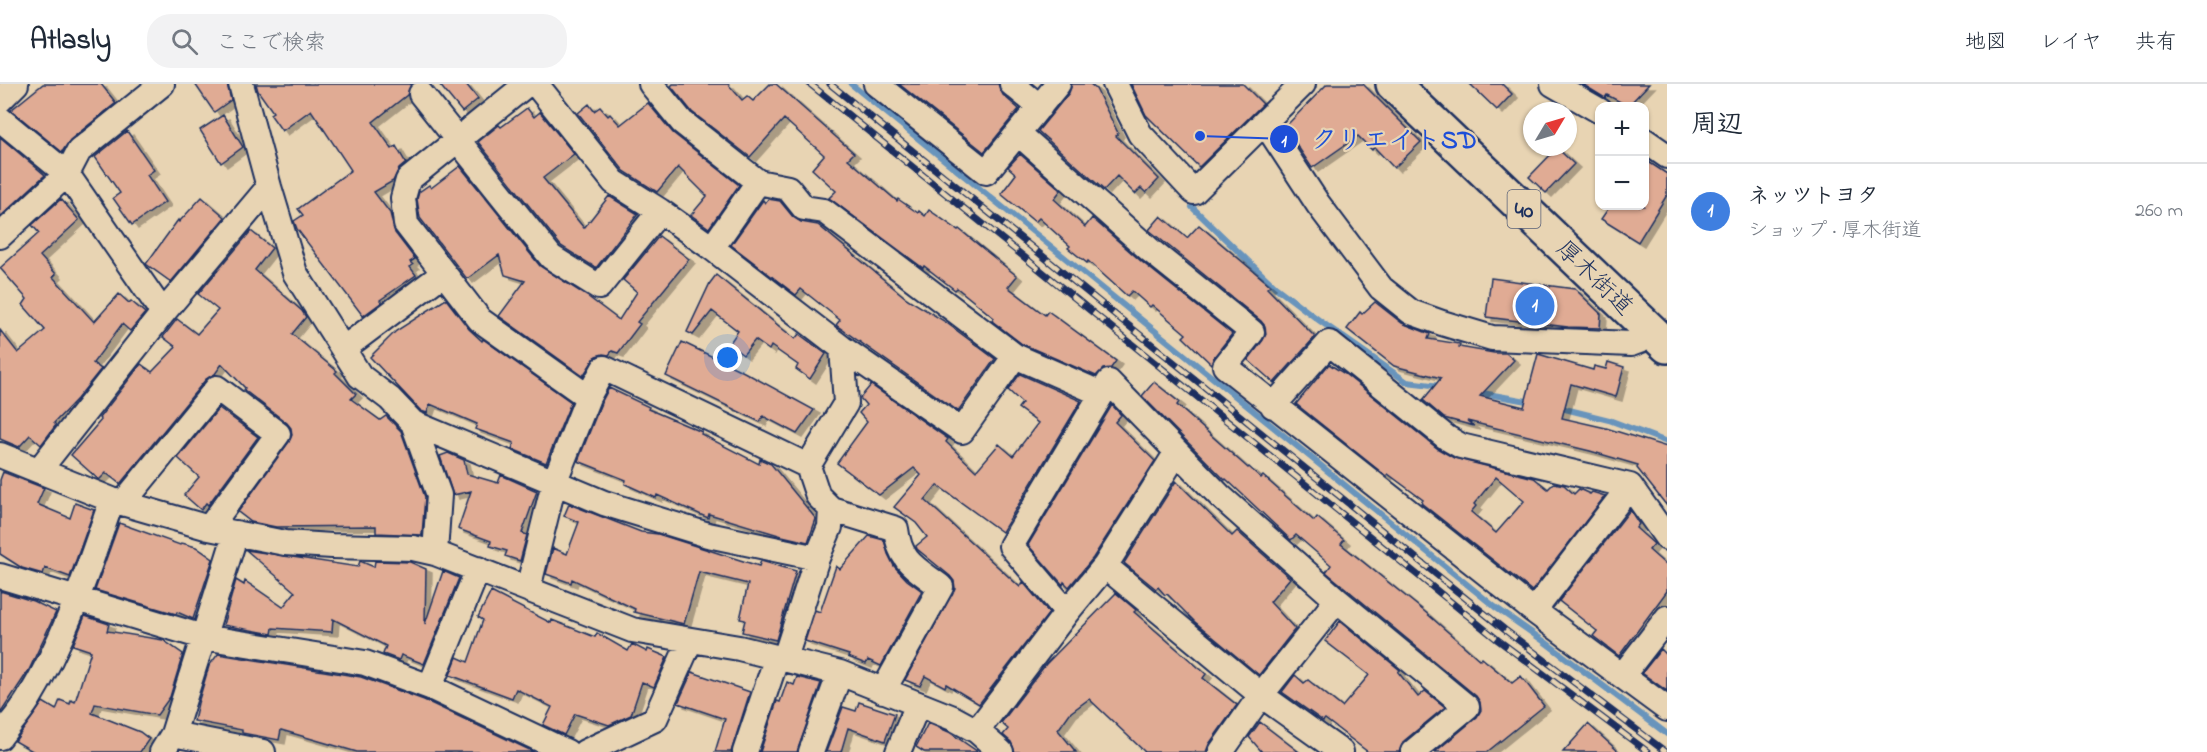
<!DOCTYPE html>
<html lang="ja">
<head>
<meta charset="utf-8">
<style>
  :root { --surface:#fff; --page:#f2f2f3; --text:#1f2937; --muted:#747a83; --line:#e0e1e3; --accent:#d1495b }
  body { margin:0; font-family:"Indie Flower","Klee One",sans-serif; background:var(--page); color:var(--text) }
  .controls { position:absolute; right:18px; top:18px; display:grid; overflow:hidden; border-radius:12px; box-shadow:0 2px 4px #0004 }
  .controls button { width:54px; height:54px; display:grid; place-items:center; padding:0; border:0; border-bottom:2px solid var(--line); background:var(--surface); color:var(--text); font:30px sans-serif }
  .compass { position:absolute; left:1523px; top:18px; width:54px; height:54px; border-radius:50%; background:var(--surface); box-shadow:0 2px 4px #0004; rotate:52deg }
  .you { position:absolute; left:728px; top:274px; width:21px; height:21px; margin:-15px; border:4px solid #fff; border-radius:50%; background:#1a73e8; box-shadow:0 0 0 9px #1a73e833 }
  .badge { display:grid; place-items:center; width:39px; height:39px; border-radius:50%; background:var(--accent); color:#fff; font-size:20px; font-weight:700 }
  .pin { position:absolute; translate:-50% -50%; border:3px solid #fff; box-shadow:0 2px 6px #0006 }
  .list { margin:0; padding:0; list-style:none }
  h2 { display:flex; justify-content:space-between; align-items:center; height:78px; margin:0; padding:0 24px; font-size:26px }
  h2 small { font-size:20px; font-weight:400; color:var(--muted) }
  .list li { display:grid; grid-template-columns:39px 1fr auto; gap:18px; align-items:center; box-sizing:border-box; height:96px; padding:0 24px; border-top:2px solid var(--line) }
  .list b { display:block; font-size:22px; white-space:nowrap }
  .list p { margin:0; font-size:20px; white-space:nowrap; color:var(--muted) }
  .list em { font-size:20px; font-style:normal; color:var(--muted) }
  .icon { flex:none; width:33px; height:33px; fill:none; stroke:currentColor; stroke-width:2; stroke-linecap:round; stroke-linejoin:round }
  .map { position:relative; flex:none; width:1667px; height:668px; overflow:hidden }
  header { display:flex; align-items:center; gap:36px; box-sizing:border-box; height:84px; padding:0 30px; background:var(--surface); border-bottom:2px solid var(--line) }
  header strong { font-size:28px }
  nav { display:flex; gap:33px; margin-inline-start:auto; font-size:21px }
  .search { width:420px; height:54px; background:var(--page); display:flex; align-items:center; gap:15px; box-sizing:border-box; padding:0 21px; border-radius:24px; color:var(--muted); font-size:22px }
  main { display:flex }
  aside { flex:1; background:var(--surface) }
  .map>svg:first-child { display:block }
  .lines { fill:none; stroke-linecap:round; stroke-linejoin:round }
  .stream { stroke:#6794bc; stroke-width:6 }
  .building { fill:#e0ab94; stroke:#1b2f5e; stroke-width:1.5; fill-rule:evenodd; filter:url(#shadow) }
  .street-casing { stroke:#1b2f5e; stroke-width:28 }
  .primary-casing { stroke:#1b2f5e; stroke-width:38 }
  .street { stroke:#e8d4b3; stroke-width:24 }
  .primary { stroke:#e8d4b3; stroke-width:33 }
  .rail-casing { stroke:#1b2f5e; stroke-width:7 }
  .rail { stroke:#e8d4b3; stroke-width:4.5; stroke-dasharray:14; stroke-linecap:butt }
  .labels { text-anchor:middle; stroke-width:4.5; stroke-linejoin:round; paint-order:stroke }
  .shield { fill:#e8d4b3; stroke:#586078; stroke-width:1.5 }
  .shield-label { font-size:22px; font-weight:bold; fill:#1b2f5e }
  .street-label { font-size:24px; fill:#1b2f5e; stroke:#e8d4b3 }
  .leader { fill:none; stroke:#1d4ed8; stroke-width:2 }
  .callout-dot { fill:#1d4ed8; stroke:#e8d4b3; stroke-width:2 }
  .mark-label { font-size:18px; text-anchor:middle; font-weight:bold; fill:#fff }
  .callout-label { font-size:26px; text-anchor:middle; font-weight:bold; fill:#1d4ed8; stroke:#e8d4b3; stroke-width:4.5; stroke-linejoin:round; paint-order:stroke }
</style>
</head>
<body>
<header>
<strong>Atlasly</strong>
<div class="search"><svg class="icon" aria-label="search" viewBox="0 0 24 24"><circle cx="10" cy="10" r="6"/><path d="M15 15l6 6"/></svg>ここで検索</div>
<nav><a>地図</a><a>レイヤ</a><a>共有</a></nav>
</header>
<main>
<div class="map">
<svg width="1667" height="668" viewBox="0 0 1667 668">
  <defs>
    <filter id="shadow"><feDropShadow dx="6" dy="4" stdDeviation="0" flood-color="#0004"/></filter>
  </defs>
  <rect width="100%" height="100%" fill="#e8d4b3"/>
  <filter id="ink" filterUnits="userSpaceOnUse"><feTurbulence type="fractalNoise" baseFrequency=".0167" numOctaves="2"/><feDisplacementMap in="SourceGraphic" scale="12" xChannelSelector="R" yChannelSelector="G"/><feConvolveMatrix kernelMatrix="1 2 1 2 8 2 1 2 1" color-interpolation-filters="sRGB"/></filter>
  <g filter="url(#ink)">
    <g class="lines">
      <path class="stream" d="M851 0 1495 523 1545 558 1667 650
        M1192 123 1275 203 1320 237 1407 298 1440 302
        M1477 308 1532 318
        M1557 323 1609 336 1667 358"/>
    </g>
    <path class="building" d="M43 0H101L116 19 70 56 62 68 11 26Z
      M195 0H227L231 16 214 28Z
      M256 0H411L407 11 373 38 392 65 396 62 406 79 399 85 393 97 374 108 390 129 395 149 415 175 410 178 413 181 410 183 416 191 380 216 382 218 363 232 297 145 294 137 303 131 298 125 351 86 311 26 282 47 270 30 273 28 258 7Z
      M439 0H466L478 15 462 28Z
      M673 0H728L742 16 747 12 753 17 770 0H776L854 69 848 75 897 117 898 115 918 129 919 127 925 132 929 126 958 146 959 145 1017 192 1008 203 1045 231 1048 227 1116 277 1111 284 1103 285 1096 292 1022 260 992 237 994 234 957 204 955 206 924 182 923 184 829 114 836 107 812 85 824 71 784 35 750 73 692 28 671 2Z
      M899 0H998L1003 11 1019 25 984 68Z
      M1072 0H1090L1096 5 1118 49 1116 52 1159 95 1146 109 1141 104 1135 110 1117 92 1104 106 1038 47 1069 9Z
      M1131 0H1243L1263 20 1199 83 1146 31Z
      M1327 0H1363L1421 58 1394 84 1374 63 1372 66 1358 52 1312 84 1285 43Z
      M1470 0H1502L1512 10 1497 26Z
      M1582 0H1649L1628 22 1607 11 1605 14Z
      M648 19 673 49 739 101 709 144 691 131 707 112 678 83 657 108 624 87 578 29 589 20 594 27 600 23 608 32 610 30 620 41Z
      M527 24 534 33 540 28 574 70 543 94 584 144 609 112 638 130 596 184 561 162 478 58 499 41 501 43Z
      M223 31 243 63 221 79 200 46Z
      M127 47 154 86 147 91 165 118 132 141 113 114 120 109 95 73Z
      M0 53 45 91 0 133Z
      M1557 64 1574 80 1546 109 1529 93Z
      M1020 70 1061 106 1054 115 1085 143 1092 134 1142 178 1232 250 1214 273 1211 280 1183 253 1186 250 1152 221 1150 223 1132 207 1127 212 1088 177 1087 179 1068 164 1070 162 1039 134 1035 138 1001 110 1016 90 1008 83Z
      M1644 75 1667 90V111L1638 158 1601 135 1610 122H1644Z
      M460 82 540 182 587 212 619 236 637 208 623 196 659 152 689 175 637 238 640 240 618 269 612 267 609 271 603 270 596 272 583 292 499 232 525 197 505 191 499 171 467 195 420 134 417 115 419 108 429 101 431 104Z
      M202 113 225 133 171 198 146 180 178 136 179 138Z
      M61 115 79 136 40 172 56 190 53 193 94 238 119 210 129 219 131 217 145 229 130 247 122 240 93 279 101 285 77 315 54 339 56 341 41 361 30 351 19 363 0 355V246L18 269 45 246 23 221 27 215 0 184 39 149 32 141Z
      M768 115 780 117 793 133 801 138 818 141 906 214 944 237 995 275 958 327 836 241 840 236 801 205 796 211 731 161 763 116 765 119Z
      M1161 132 1187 154 1199 141 1270 201 1267 204 1315 253 1274 299 1248 276 1263 256 1266 250 1265 242 1261 237 1149 146Z
      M251 147 272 164 255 186 302 227 306 233 292 250 337 287 335 289 356 310 351 315 380 336 386 332 401 347 425 413 422 451 376 449V442L276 443 251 438 238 428 289 358 292 351 291 344 287 339 244 306 245 304 222 280 215 290 206 295 120 400 106 389 99 396 71 371 101 336 99 334 141 280 152 288 176 263 163 253 177 235 197 250 218 226 198 210Z
      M716 191 795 255 799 250 826 270 810 295 796 285 798 281 771 262 769 266 755 256 743 271 729 260 738 247 712 227 693 251 687 248 710 199Z
      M1491 194 1575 205 1601 230 1600 244 1568 243 1486 233Z
      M446 215 469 245 482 257 483 255 571 318 546 379 512 365 514 359 475 345 477 340 430 320 427 329 421 327 370 273 396 247Z
      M1375 218 1402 239 1430 250 1428 255 1460 260 1459 263 1494 269H1506L1514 276 1480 312 1524 323 1538 270 1593 286 1594 282 1606 285 1608 278 1624 283 1616 313 1571 300 1562 334 1606 344 1667 363V422L1637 384 1638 381 1590 367 1467 337 1474 342 1444 334 1423 316 1441 294 1394 282 1347 245 1360 228 1362 230Z
      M682 258 744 288 814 326 797 350 763 332 760 338 666 292Z
      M1329 280 1345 290 1438 365 1454 374 1534 394 1548 405 1554 399 1564 401 1574 410 1579 405 1590 410 1592 408 1605 412 1532 507 1421 419 1423 416 1388 390 1386 392 1296 320ZM1496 393 1524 417 1496 449 1471 428 1476 422 1474 420Z
      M1020 290 1081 317 1002 448 937 401 925 416 1020 503 1023 498 1049 529 979 620 946 600 945 603 925 592 920 602 905 596 955 504 954 497 950 492 917 465 916 462 927 453 916 439 894 423 921 391 914 384 879 411 837 379 867 338 859 329 866 321 860 314 871 301 948 355 946 358 976 387 999 360 1013 372 1038 339 1018 324 1022 319 1008 306Z
      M1154 298 1179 318 1177 321 1248 384 1249 383 1261 394 1263 392 1314 437 1317 433 1344 456 1341 460 1424 527 1480 576 1482 574 1512 599 1521 592 1544 622 1487 668H1435L1477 633 1481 626 1480 618 1476 612 1326 488 1331 481 1296 451 1291 456 1226 395 1225 396 1142 312Z
      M609 304 649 323 648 325 702 348 701 350 759 380 760 375 771 380 816 435 808 458 782 452 709 430 708 434 657 411 656 414 625 400 626 396 578 377 601 319Z
      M1112 321 1121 331 1115 338 1155 377 1093 474 1069 503 1064 498 1063 501 1028 461Z
      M219 324 258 353 208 421 206 419 201 426 184 411 199 393 178 374Z
      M448 369 464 376 467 390 498 399 501 391 537 407 522 449 527 451 520 477 505 472 507 467 490 462 491 457 458 445 471 407 453 411 440 372Z
      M3 388 44 404 37 420 70 434 75 419 94 426 70 493 45 484 43 490 22 484 0 470V396Z
      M1176 397 1232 452 1237 447 1290 494 1270 518 1295 545 1259 591 1195 538 1167 510 1165 511 1158 503 1156 505 1124 479Z
      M569 420 641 448 658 450 759 482 761 477 796 487 776 556 742 548 745 536 740 535 748 500 699 488 684 540 634 528 635 525 572 495 571 499 546 490 553 464 567 470 579 438 564 432Z
      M1630 426 1639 440 1636 444 1654 460 1649 466 1667 482V507L1619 572 1593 552 1597 547 1559 517Z
      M119 439 180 461 182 459 196 463 213 475 193 535 177 528 176 530 95 506Z
      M869 452 884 456 888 470 894 482 907 496 922 507 881 582 868 576 866 580 848 573 849 571 805 557 815 526 820 528 836 482 840 485Z
      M246 466 358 483 360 477 374 483 375 477 410 478 426 485 425 540 443 487 459 494 424 580 401 571 399 576 383 570 386 562 333 535 332 548 273 544 272 550 223 541 236 496 244 501 245 497 283 523 295 508Z
      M0 507 33 517 56 528 29 586 0 630Z
      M491 508 551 539 552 536 595 553 597 549 628 567 632 560 647 568 648 565 667 573 654 603 642 598 631 631 609 641 575 630 564 651 543 641 552 623 516 605 512 614 450 591 457 573 468 578 483 536 478 533Z
      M1116 509 1136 526 1134 528 1206 590 1203 594 1237 621 1209 660 1206 668H1145L1089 615 1070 629 1058 646 1076 668H1015L1011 658 1003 651 1008 645 1001 639 1046 580Z
      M85 532 109 540 107 547 163 556 183 570 170 613 157 631 95 620 92 629 140 648 149 655 140 668H34L15 657 43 618 56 626 60 616 70 620 71 616 75 618 91 567 73 561Z
      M1340 537 1400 586 1398 588 1418 613 1425 607 1445 623 1404 657 1399 668H1368L1325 635 1323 637 1282 608 1295 591 1304 599 1308 596 1342 623 1369 591 1325 557Z
      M1661 565 1667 571V607L1642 589Z
      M218 570 361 593 424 616 534 668H357L281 646 279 656 242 649V646L194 637 198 619 209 582Z
      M692 588 750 608 731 668H715L725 635 678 619Z
      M797 593 821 599 797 668H760L777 617 780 618 787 598 794 601Z
      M859 618 895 630 885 657 848 644 841 668H826L843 623 856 627Z
      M1260 638 1299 668H1262L1249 653Z
      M928 639 949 648 978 668H924L916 663Z
      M1588 640 1619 668H1563Z"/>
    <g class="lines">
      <defs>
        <path id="street" d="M241 0 269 103 295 189 360 292 390 315 413 339 439 411 435 469
          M527 0 408 96 403 114 406 140 480 236 588 313
          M536 0 614 98 660 127 712 164 842 264 962 347 1015 272
          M651 0 682 38 758 98 788 104 804 124 824 127 1015 272 1102 310
          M876 0 986 88 1058 0
          M1012 0 1040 23
          M1115 0 1140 50 1194 108 1303 0
          M1553 0 1600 27
          M421 10 551 173 599 203 660 127
          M0 16 16 0
          M0 35 67 90 163 229
          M1265 39 1318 120 1381 204 1411 228 1442 239 1492 254 1631 260 1655 251
          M1019 50 1151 167 1252 248 1225 282 1534 527 1630 402
          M1644 56 1667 72
          M0 152 67 90 79 67 162 0
          M712 164 758 98
          M343 265 444 189
          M1109 298 1221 413 1337 516 1467 623 1413 668
          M1273 322 1329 259 1447 354 1461 362 1630 402 1667 454
          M413 339 604 419 708 451 817 474
          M0 371 112 416 209 444 285 459 332 462 413 464 435 469 632 546 739 564 840 589 953 634 977 647 1001 668
          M39 386 163 229 269 103
          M123 419 217 304 278 350 209 444
          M831 425 896 445C900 479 916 484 941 503L883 607
          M1105 482 1261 611 1341 668
          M0 492 203 553 365 579 430 603 567 668
          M528 505 554 399 588 313 604 284 808 382
          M1534 527 1667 625
          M1067 528 1011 462 1109 298
          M785 574 817 474 830 443 831 425 818 412 808 382 846 319 842 264
          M1622 592 1667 534
          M430 603 478 485
          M977 647 1067 528 1105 482 1177 368
          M173 650 263 668
          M0 653C9 641 20 629 28 616 66 554 88 485 112 416
          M162 668 173 650 236 449
          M585 668 655 635 690 557
          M745 668 777 573
          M811 668 840 589
          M898 668 918 620
          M1221 668 1261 611 1337 516"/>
        <path id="primary" d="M1393 0 1667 262"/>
      </defs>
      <use href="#street" class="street-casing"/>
      <use href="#primary" class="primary-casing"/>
      <use href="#street" class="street"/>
      <use href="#primary" class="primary"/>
      <defs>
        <path id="rail" d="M810 0 1498 556 1648 668
          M830 0 1505 546 1666 668"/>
      </defs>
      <use href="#rail" class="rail-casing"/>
      <use href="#rail" class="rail"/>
    </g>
  </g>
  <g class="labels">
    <rect class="shield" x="1507.5" y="106" width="33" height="38" rx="4.5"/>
    <g class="shield-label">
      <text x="1524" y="133">40</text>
    </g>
    <g class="street-label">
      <text transform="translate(1595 193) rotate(44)" y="8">厚木街道</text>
    </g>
  </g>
  <path class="leader" d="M1200 52L1284 55"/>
  <g class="callout-dot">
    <circle cx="1200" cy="52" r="6"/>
    <circle cx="1284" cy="55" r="15"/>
  </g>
  <g class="mark-label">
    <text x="1284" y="62">1</text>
  </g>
  <g class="callout-label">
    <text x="1394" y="64">クリエイトSD</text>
  </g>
</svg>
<div class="controls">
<button>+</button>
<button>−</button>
</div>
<svg class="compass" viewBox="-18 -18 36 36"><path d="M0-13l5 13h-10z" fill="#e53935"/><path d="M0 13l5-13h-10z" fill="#747a83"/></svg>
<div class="you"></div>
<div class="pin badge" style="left:1535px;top:222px;background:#3f7fe0">1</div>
</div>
<aside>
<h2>周辺<small></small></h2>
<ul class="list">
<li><span class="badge" style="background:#3f7fe0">1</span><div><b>ネッツトヨタ</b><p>ショップ · 厚木街道</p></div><em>260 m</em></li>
</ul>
</aside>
</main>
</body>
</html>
